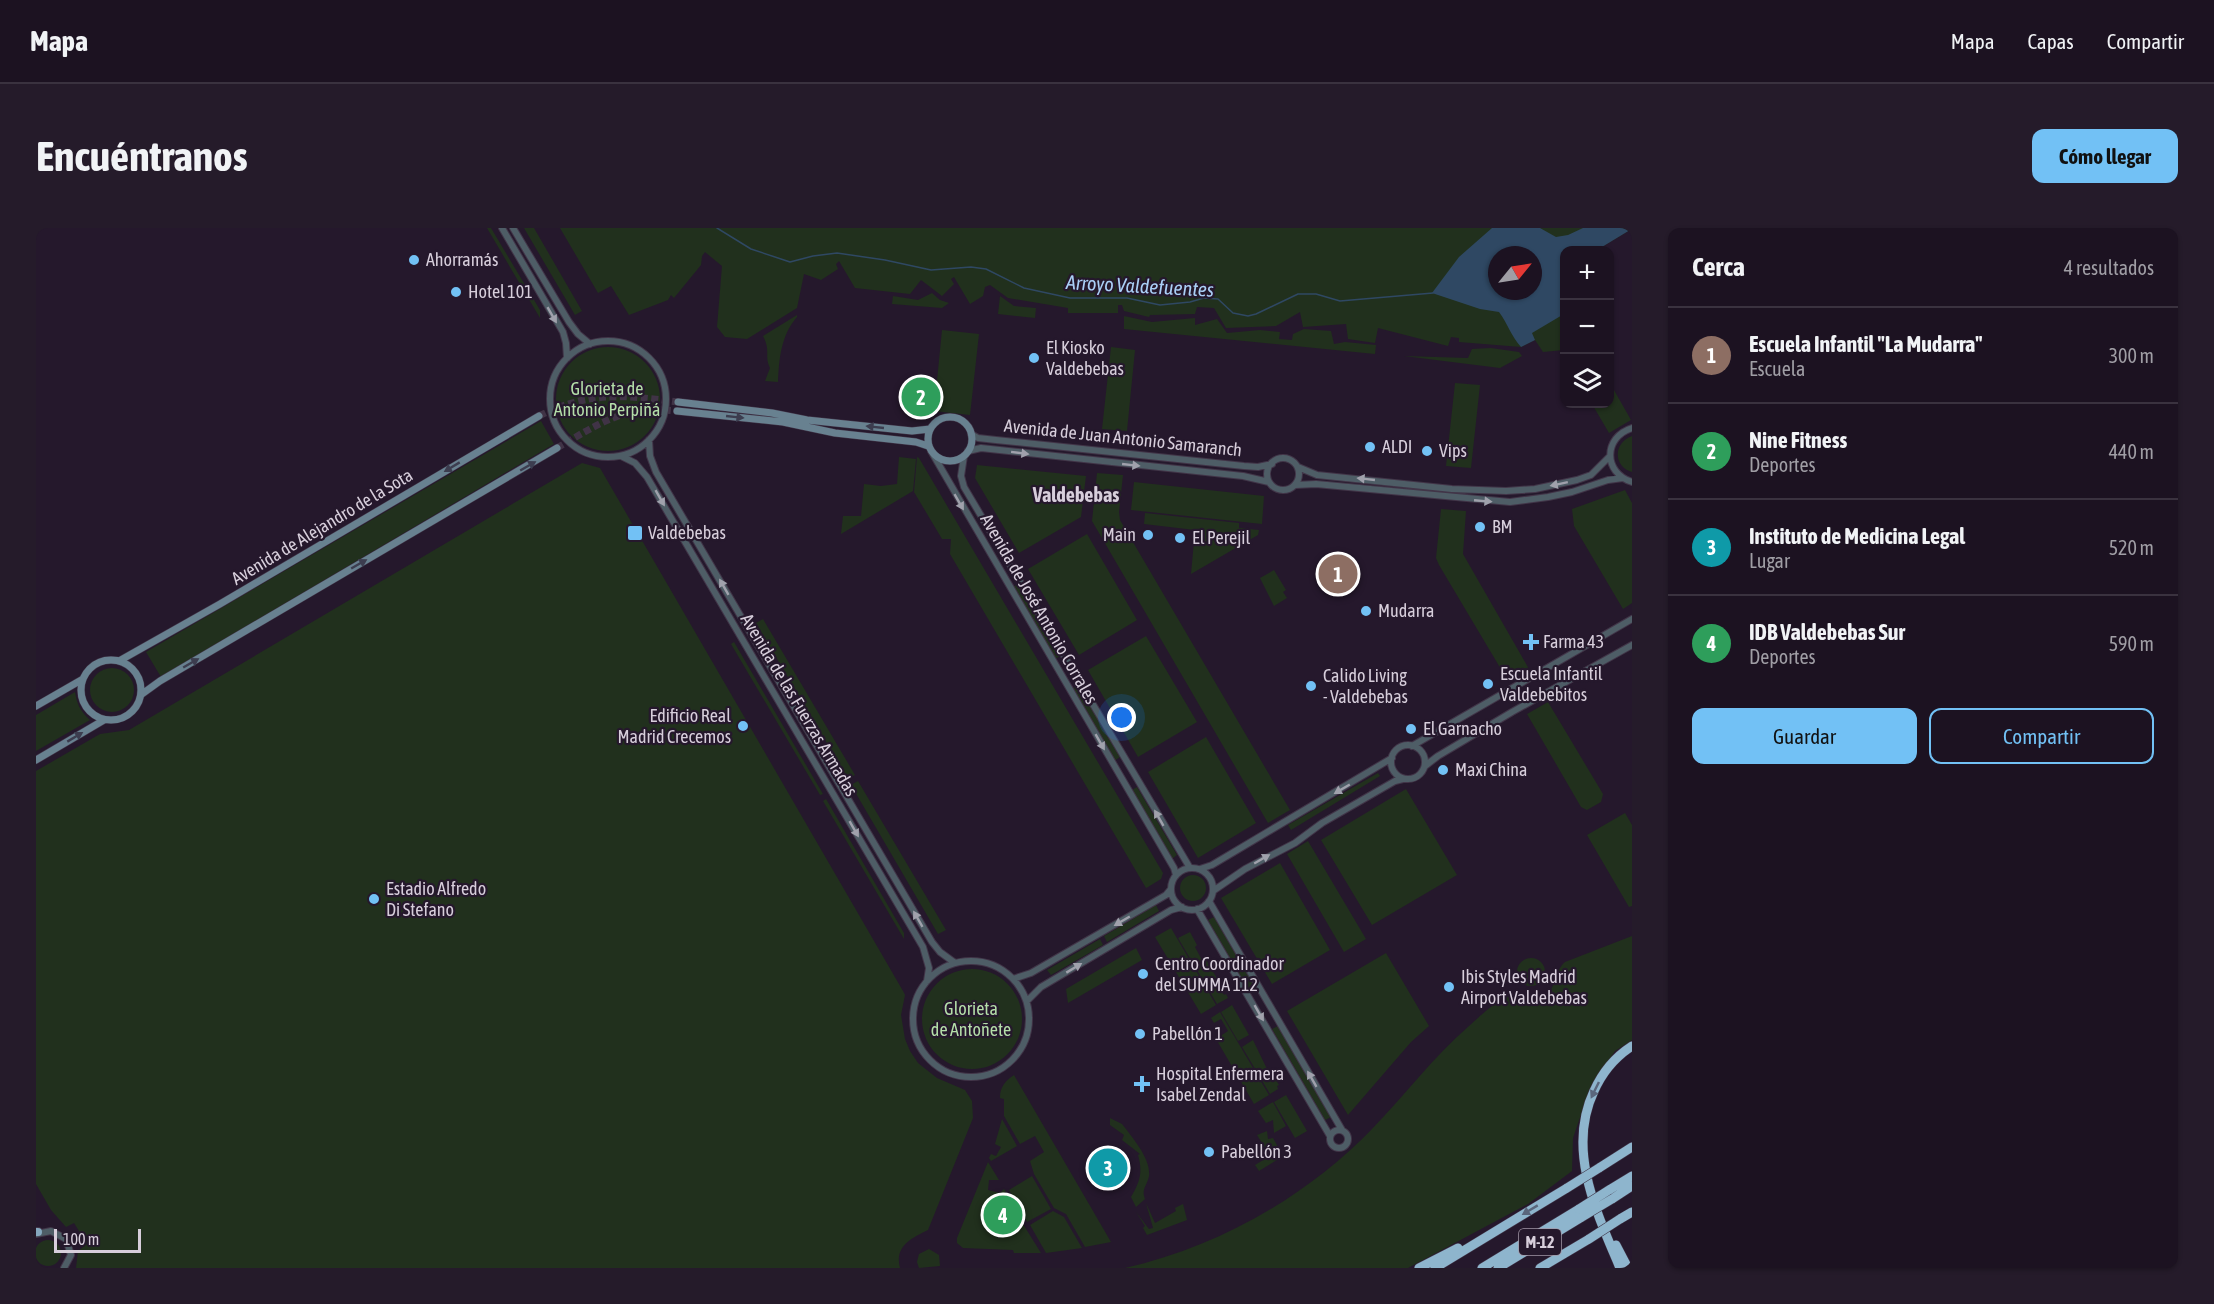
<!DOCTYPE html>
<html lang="es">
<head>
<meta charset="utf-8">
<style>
  :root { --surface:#1c1221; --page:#251b2a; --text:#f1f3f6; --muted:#a09ea5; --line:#3a323f; --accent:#72c1f5 }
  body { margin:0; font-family:"Asap Condensed",sans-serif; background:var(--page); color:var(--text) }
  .controls { position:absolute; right:18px; top:18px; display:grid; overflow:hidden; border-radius:12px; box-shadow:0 2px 4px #0004 }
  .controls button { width:54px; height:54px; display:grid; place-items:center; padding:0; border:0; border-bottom:2px solid var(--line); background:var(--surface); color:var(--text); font:30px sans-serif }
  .compass { position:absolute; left:1452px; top:18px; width:54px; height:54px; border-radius:50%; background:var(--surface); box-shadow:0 2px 4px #0004; rotate:60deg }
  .scale { position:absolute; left:18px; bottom:15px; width:87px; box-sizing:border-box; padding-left:6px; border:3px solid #d7cedb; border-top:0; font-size:16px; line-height:21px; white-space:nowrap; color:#d7cedb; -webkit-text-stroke:4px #25182c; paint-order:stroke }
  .you { position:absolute; left:1086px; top:490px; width:21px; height:21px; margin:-15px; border:4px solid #fff; border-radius:50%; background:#1a73e8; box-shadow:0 0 0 9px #1a73e833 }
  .badge { display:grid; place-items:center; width:39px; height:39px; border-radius:50%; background:var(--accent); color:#fff; font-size:20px; font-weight:700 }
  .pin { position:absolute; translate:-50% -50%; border:3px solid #fff; box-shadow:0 2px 6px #0006 }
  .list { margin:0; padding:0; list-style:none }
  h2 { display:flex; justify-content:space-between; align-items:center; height:78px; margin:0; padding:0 24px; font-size:26px }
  h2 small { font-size:20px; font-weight:400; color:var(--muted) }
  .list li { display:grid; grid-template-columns:39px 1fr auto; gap:18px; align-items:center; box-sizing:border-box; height:96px; padding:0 24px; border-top:2px solid var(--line) }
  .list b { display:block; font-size:22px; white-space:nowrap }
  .list p { margin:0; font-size:20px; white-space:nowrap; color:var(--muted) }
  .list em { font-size:20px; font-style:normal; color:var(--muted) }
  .actions { display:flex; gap:12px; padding:18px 24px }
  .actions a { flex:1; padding:14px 0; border:2px solid var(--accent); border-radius:12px; text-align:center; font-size:21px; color:var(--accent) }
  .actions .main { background:var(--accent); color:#111 }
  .icon { flex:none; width:33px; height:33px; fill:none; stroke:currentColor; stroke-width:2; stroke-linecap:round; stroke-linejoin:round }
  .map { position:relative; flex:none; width:1596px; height:1040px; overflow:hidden; border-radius:12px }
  header { display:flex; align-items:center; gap:36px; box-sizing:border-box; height:84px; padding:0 30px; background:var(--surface); border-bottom:2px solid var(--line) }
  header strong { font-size:28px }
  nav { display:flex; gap:33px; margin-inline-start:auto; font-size:21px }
  .intro { display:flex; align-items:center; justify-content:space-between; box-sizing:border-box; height:144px; padding:0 36px }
  h1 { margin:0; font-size:42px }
  .button { padding:15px 27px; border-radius:12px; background:var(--accent); color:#111; font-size:21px; font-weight:700 }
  main { display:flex; gap:36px; padding:0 36px }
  aside { flex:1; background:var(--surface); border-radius:12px; box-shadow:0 2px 4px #0004 }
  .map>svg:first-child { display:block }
  .green { fill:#21301d; fill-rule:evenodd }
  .water { fill:#2f4863; fill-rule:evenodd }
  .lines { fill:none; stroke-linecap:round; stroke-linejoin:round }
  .stream { stroke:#2f4863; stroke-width:1.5 }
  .secondary-tunnel { stroke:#403346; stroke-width:7; stroke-dasharray:7 3.5; stroke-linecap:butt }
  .tertiary-casing { stroke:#413548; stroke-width:8 }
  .secondary-casing { stroke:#413548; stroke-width:8 }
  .trunk-casing { stroke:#413548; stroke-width:10 }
  .motorway-casing { stroke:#413548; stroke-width:10 }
  .tertiary { stroke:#4e5d66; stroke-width:6 }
  .secondary { stroke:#688190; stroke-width:7 }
  .trunk { stroke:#85a8be; stroke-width:8 }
  .motorway { stroke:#8eb5cd; stroke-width:9 }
  .motorway-bridge-casing { stroke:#413548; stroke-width:10; stroke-linecap:butt }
  .motorway-bridge { stroke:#8eb5cd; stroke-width:9 }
  .oneway { fill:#a0a1ac }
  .oneway2 { fill:#3c3d4f }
  .oneway3 { fill:#5a667c }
  .poi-dot { fill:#72c1f5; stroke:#25182c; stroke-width:2 }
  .labels { text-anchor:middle; stroke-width:4.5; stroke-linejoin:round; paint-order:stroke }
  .shield { fill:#25182c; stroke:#a297a6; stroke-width:1.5 }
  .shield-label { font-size:16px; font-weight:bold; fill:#d7cedb }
  .poi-label { font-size:18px; fill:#d7cedb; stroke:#25182c; text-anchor:start }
  .park-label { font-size:18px; fill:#b4dea9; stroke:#25182c }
  .street-label { font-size:18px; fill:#d7cedb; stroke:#25182c }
  .water-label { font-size:20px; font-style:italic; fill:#aacff6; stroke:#25182c }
  .neighbourhood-label { font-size:20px; font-weight:bold; fill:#d7cedb; stroke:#25182c }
</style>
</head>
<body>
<header>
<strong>Mapa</strong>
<nav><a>Mapa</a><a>Capas</a><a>Compartir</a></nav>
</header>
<div class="intro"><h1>Encuéntranos</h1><a class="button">Cómo llegar</a></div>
<main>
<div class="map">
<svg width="1596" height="1040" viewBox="0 0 1596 1040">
  <rect width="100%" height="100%" fill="#25182c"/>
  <path class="green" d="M451 0H455L504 82V90Z
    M488 0H498L546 83 539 87Z
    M524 0H1593L1594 2 1561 22H1528V122L1507 124 1499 112 1485 119 1423 114V110L1415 109 1412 118 1342 100 1339 115 1312 111 1310 96 1267 99 1264 84 1240 98 1190 100 1178 80 1161 79 1159 86 1114 87 1113 89 1088 83 1086 77H1082V85H1032V80L972 70 954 57 949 59 947 68 934 76 918 49 915 51 918 56 906 68 885 52 874 66 819 60 803 33 800 36 802 41 785 52 768 46 761 80 711 111 689 109 681 99 686 38 669 24 666 28 665 37 638 70 635 67 632 72 593 87 575 58 562 65ZM1461 27H1497V63H1461Z
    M896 65 904 72 913 75 906 80 856 76 857 68 882 72Z
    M964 68 978 78 1000 80 999 90 962 86Z
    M761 87V89C745 107 743 131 742 154L729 153 734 140C728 127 735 123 727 108Z
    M1088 88 1116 94 1159 90V97L1181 91 1191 105 1224 102 1244 104 1243 111 1256 112 1257 106 1268 101 1295 103 1298 116 1309 114 1340 117 1339 126 1088 101Z
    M906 102 943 106 934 187 898 183Z
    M1075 119 1099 122 1091 203 1066 201Z
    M520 171a52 52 0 1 1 104 0a52 52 0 1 1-104 0Z
    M1455 120 1483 124 1486 128 1464 140 1368 128 1432 130 1436 121Z
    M1419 155 1444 157 1435 240 1410 238Z
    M1574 155 1595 192 1573 205 1556 176H1574Z
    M505 193 518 216 125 449 110 424Z
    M1596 208V244C1577 238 1577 215 1596 208Z
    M863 229 880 231 877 263 805 306 807 288H825L828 256 845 258 861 256Z
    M881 229 883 230 1127 645 1125 651 1112 659 1110 660 914 326 915 311H906L878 264Z
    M546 235 564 240 867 763 869 767 865 787 869 811 874 823 882 835 901 850 929 862 936 873 937 890 892 1002C876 1010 858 1018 864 1040H40L42 1023 51 1016 38 995 30 999 15 982 0 956V543L64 506 93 502Z
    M941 237 1050 248 1045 289 983 325 939 250Z
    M1061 245 1087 247 1083 284 1084 292 1254 582 1232 595 1056 293Z
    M1098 254 1228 268 1226 296 1095 282Z
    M1589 262 1596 275V375L1587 381 1538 298 1536 281Z
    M1405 281 1430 283 1427 326 1493 441 1472 453 1403 337 1400 330Z
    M1109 285 1203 295V300L1223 302 1222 307 1155 346 1159 302 1108 296Z
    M1051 306 1101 392 1043 427 992 341Z
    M1238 342 1250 362 1247 364 1251 370 1238 378 1224 350Z
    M982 356 1024 428 1019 431 977 359Z
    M727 391 819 547 812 551 720 395Z
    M1110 408 1161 494 1102 529 1052 442Z
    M698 414 787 566 784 567 695 416Z
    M54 462a22 22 0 1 1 44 0a22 22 0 1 1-44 0Z
    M1042 457 1084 529 1078 533 1036 461Z
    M39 464C41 476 44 483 54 492L0 523V487Z
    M1512 474 1567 566 1565 574 1551 582 1545 579 1491 486Z
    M1170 509 1220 595 1162 630 1112 544Z
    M1342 545 1344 548 1255 602 1252 597Z
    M822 553 910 702 902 706 815 557Z
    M1101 559 1141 627 1136 631 1096 562Z
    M1370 561 1421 647 1336 697 1285 612Z
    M790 571 868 705V711L787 573Z
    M1589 585 1596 597V678L1593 679 1551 607Z
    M1272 613 1330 711 1308 724 1251 626Z
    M1244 635 1294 722 1236 756 1185 670Z
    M1144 660a13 13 0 1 1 26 0a13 13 0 1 1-26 0Z
    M1120 677 1123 683 1071 714 1068 708Z
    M1178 689 1218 758 1212 761 1172 692Z
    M1135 700 1180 777 1165 786 1119 709Z
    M1154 704 1161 717 1159 719 1166 732 1169 730 1182 752 1180 754 1188 767 1190 766 1192 770 1181 776 1142 710Z
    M1596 708V812L1579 823 1554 860 1537 910 1536 943 1492 976 1372 1040H1089C1182 1019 1270 969 1336 901 1369 867 1397 829 1433 798 1442 790 1466 767 1477 766 1488 765 1496 772 1508 767 1522 760 1518 743 1529 734Z
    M1064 711 1067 717 1015 747 1011 742Z
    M1100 720 1106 732 1032 775 1030 761Z
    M1350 725 1393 798 1375 814 1312 887 1251 783Z
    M1481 744a14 14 0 1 1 28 0a14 14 0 1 1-28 0Z
    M886 791a50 50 0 1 1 100 0a50 50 0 1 1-100 0Z
    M1196 777 1213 807 1202 813 1185 784Z
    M1184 784 1233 867 1218 876 1180 811 1192 803 1185 791 1178 795 1175 790Z
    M1242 798 1295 889 1289 892 1236 801Z
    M1217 812 1231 841 1233 840 1243 857 1241 858 1242 861 1234 866 1206 819Z
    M978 847 1075 1014 1049 1019 1030 986 1018 980 998 946 994 933 1008 924 999 908 984 916 968 888V871L964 870C964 859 969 853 978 847Z
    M1250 867 1271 903 1259 910 1238 874Z
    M1237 874 1250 898 1238 905 1237 892 1230 895 1222 883Z
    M1074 890 1086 896 1090 901C1099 913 1115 932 1113 948 1111 958 1105 961 1109 971L1100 979 1095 969C1104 954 1107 944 1102 927L1104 926 1086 912 1088 907 1074 897Z
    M966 891 981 918 955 933 953 930 955 926 960 928 965 919 959 916Z
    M1231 903 1232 911 1237 910 1247 928 1223 943 1219 937 1234 928 1221 907Z
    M952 934 963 952H953L952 962 964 965 968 961 970 964 945 979 962 1010 987 996 1005 1025H978L977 1022 927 1020 921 1015V1010Z
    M996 948 1015 981 991 994 973 962Z
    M971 966 987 994 963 1008 947 979Z
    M1110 975 1119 995 1140 983 1139 980 1147 976 1151 992 1111 1007 1107 1000 1109 998 1100 984 1113 1001 1117 1000Z
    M1017 983 1028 989 1046 1020 1010 1025 994 997Z
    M-1 1025a13 13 0 1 1 26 0a13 13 0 1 1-26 0Z
    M893 1021 903 1027 904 1038 883 1040 881 1034 883 1026Z"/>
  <path class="water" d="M1456 0H1504L1520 9 1532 7 1547 0H1593L1594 2 1561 22H1528V86L1496 105 1499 112 1485 119C1475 108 1472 96 1463 84L1444 81 1396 65 1423 29ZM1461 27H1497V63H1461Z"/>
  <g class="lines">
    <path class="stream" d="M681 0 715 21 754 34 777 28 801 25 849 32 895 42 935 39 950 41 988 60 1034 70H1091L1124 77 1154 74 1168 70 1182 71 1197 85 1212 88 1220 86 1262 66H1280L1304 73 1397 65"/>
    <path class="secondary-tunnel" d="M503 188C553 163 588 167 642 174
      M521 220C547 205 577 185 608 182 619 181 630 182 641 183"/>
    <defs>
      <path id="tertiary" d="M466 0 527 104 530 115 531 130
        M477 0 533 94 542 106 554 116
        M514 171a58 58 0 1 1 116 0a58 58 0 1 1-116 0Z
        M1596 200C1567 209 1567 245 1596 254
        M935 206 942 210 960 212 1208 238 1222 239 1236 236
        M613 212 614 228 620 244 896 714 904 724 919 735
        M895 223 1138 640 1140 647
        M932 223 945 220 1207 248 1233 254
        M585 228 599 235 611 249 887 719 893 740 891 753
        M928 228 925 248 928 259 1154 640
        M1231 246a16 16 0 1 1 32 0a16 16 0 1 1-32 0Z
        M1262 239 1281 247 1416 261 1470 263 1499 261 1541 252 1555 247 1573 229
        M1259 257 1280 256 1474 274 1512 269 1536 264 1572 252 1587 250
        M1355 534a17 17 0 1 1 34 0a17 17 0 1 1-34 0Z
        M1376 518 1596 391
        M1389 538 1402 528 1476 484 1596 417
        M1135 661a21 21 0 1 1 42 0a21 21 0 1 1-42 0Z
        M1164 641 1176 637 1356 530
        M1177 663 1209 641 1259 615 1286 595 1359 553 1367 551
        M1173 673 1306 902
        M1161 681 1294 908
        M877 791a58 58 0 1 1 116 0a58 58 0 1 1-116 0Z
        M977 751 995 745 1130 667 1135 661
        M991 773 1005 759 1135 682 1146 679
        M1294 911a9 9 0 1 1 18 0a9 9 0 1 1-18 0Z
        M0 1006 15 1003 30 1011 35 1027 28 1040"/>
      <path id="secondary" d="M642 174 736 185 771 192 876 203 894 201
        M641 183 747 194 799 205 880 214 892 218
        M892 211a22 22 0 1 1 44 0a22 22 0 1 1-44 0Z
        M45 462a30 30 0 1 1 60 0a30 30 0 1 1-60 0Z
        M83 433 184 376 503 188
        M106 466 124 453 521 220
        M0 478 47 451
        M0 532 68 492"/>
      <path id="trunk" d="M0 1004H2"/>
      <path id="motorway" d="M1563 940 1596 919
        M1573 962 1596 948
        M1576 971 1596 958
        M1584 991 1596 984
        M1580 1017 1592 1040
        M1383 1040 1422 1020
        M1399 1040 1531 960
        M1446 1040 1543 981
        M1462 1040 1546 989
        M1504 1040 1553 1011
        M1584 1040C1561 985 1530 922 1558 863 1566 845 1579 829 1596 818"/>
    </defs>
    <use href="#tertiary" class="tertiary-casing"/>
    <use href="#secondary" class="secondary-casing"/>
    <use href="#trunk" class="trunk-casing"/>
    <use href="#motorway" class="motorway-casing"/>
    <use href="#tertiary" class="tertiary"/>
    <use href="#secondary" class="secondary"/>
    <use href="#trunk" class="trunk"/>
    <use href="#motorway" class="motorway"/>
    <defs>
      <path id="motorway-bridge" d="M1531 960 1563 940
        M1543 981 1573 962
        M1546 989 1576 971
        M1553 1011 1584 991"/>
    </defs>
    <use href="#motorway-bridge" class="motorway-bridge-casing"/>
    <use href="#motorway-bridge" class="motorway-bridge"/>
  </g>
  <defs><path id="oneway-solid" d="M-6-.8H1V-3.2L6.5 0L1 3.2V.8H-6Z" transform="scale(1.5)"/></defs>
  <g class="oneway">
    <use href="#oneway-solid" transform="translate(516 87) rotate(60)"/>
    <use href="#oneway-solid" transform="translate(984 225) rotate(7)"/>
    <use href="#oneway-solid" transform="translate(1095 237) rotate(6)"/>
    <use href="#oneway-solid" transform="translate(1330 251) rotate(-174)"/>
    <use href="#oneway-solid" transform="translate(1523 256) rotate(168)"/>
    <use href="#oneway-solid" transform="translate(624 270) rotate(60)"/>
    <use href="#oneway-solid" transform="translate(1447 273) rotate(5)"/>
    <use href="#oneway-solid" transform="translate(923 274) rotate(60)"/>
    <use href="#oneway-solid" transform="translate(688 359) rotate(-120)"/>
    <use href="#oneway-solid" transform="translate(1064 514) rotate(60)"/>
    <use href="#oneway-solid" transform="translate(1306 561) rotate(150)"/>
    <use href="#oneway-solid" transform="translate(1123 590) rotate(-120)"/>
    <use href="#oneway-solid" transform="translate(818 601) rotate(60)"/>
    <use href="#oneway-solid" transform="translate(1226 631) rotate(-30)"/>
    <use href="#oneway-solid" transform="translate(882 691) rotate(-120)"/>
    <use href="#oneway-solid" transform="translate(1086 693) rotate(150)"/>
    <use href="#oneway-solid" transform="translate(1038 740) rotate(-31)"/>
    <use href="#oneway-solid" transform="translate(1223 785) rotate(60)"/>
    <use href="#oneway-solid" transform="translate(1276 851) rotate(-120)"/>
  </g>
  <g class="oneway2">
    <use href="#oneway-solid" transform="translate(699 189) rotate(6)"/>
    <use href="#oneway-solid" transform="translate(839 199) rotate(-174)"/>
    <use href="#oneway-solid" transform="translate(492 238) rotate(-30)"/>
    <use href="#oneway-solid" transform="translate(416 239) rotate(149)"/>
    <use href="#oneway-solid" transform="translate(323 336) rotate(-30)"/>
    <use href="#oneway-solid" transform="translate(155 435) rotate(-30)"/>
    <use href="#oneway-solid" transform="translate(39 509) rotate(-31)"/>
  </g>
  <g class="oneway3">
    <use href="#oneway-solid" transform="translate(1559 862) rotate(116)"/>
    <use href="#oneway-solid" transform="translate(1494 982) rotate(149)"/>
  </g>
  <g class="poi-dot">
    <circle cx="378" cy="32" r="6"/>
    <circle cx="420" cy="64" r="6"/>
    <circle cx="998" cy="130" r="6"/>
    <circle cx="1334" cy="219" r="6"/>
    <circle cx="1391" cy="223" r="6"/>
    <circle cx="1444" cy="299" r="6"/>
    <rect x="591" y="297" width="16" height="16" rx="3"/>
    <circle cx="1112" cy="307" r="6"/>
    <circle cx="1144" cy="310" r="6"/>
    <circle cx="1330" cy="383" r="6"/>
    <path d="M1492 405h6v6h6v6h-6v6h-6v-6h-6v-6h6z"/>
    <circle cx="1452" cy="456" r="6"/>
    <circle cx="1275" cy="458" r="6"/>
    <circle cx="707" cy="498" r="6"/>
    <circle cx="1375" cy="501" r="6"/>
    <circle cx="1407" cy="542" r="6"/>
    <circle cx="338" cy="671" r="6"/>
    <circle cx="1107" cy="746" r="6"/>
    <circle cx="1413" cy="759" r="6"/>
    <circle cx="1104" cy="806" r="6"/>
    <path d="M1103 847h6v6h6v6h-6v6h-6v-6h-6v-6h6z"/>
    <circle cx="1173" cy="924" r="6"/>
  </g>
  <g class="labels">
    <rect class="shield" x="1483" y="1001" width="42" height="26" rx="4.5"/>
    <g class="shield-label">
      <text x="1504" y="1020">M-12</text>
    </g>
    <g class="poi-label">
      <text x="390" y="38">Ahorramás</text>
      <text x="432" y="70">Hotel 101</text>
      <text x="1010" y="126">El Kiosko<tspan x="1010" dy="21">Valdebebas</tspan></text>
      <text x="1346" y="225">ALDI</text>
      <text x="1403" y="229">Vips</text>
      <text x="1456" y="305">BM</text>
      <text x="612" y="311">Valdebebas</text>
      <text x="1100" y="313" text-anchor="end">Main</text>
      <text x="1156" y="316">El Perejil</text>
      <text x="1342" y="389">Mudarra</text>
      <text x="1507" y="420">Farma 43</text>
      <text x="1464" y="452">Escuela Infantil<tspan x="1464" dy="21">Valdebebitos</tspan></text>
      <text x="1287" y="454">Calido Living<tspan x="1287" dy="21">- Valdebebas</tspan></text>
      <text x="695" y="494" text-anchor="end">Edificio Real<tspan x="695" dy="21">Madrid Crecemos</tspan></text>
      <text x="1387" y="507">El Garnacho</text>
      <text x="1419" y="548">Maxi China</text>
      <text x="350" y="667">Estadio Alfredo<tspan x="350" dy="21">Di Stefano</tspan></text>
      <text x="1119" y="742">Centro Coordinador<tspan x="1119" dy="21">del SUMMA 112</tspan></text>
      <text x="1425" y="755">Ibis Styles Madrid<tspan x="1425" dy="21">Airport Valdebebas</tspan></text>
      <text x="1116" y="812">Pabellón 1</text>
      <text x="1120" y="852">Hospital Enfermera<tspan x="1120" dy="21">Isabel Zendal</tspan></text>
      <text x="1185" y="930">Pabellón 3</text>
    </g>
    <g class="park-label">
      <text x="571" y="167">Glorieta de<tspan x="571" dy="21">Antonio Perpiñá</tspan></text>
      <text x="935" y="787">Glorieta<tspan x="935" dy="21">de Antoñete</tspan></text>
    </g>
    <g class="street-label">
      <text transform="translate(1087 210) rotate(6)" y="6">Avenida de Juan Antonio Samaranch</text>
      <text transform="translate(286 299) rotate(-31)" y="6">Avenida de Alejandro de la Sota</text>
      <text transform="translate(1003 381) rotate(60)" y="6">Avenida de José Antonio Corrales</text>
      <text transform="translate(763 477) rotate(59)" y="6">Avenida de las Fuerzas Armadas</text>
    </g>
    <g class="water-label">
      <text transform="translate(1104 58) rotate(3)" y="7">Arroyo Valdefuentes</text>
    </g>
    <g class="neighbourhood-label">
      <text x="1040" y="274">Valdebebas</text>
    </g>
  </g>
</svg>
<div class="controls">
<button>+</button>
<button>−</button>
<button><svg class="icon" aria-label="layers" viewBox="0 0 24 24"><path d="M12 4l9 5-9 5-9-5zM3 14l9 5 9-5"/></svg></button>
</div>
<svg class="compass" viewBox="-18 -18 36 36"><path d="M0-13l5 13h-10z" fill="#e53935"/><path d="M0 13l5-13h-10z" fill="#a09ea5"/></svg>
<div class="scale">100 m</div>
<div class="you"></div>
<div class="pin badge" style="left:1302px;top:346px;background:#8d6e63">1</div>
<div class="pin badge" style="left:885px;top:169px;background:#2e9e5b">2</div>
<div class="pin badge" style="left:1072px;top:940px;background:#0f9aa8">3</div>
<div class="pin badge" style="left:967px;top:987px;background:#2e9e5b">4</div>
</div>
<aside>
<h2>Cerca<small>4 resultados</small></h2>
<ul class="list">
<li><span class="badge" style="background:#8d6e63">1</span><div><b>Escuela Infantil &quot;La Mudarra&quot;</b><p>Escuela</p></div><em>300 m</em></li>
<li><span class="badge" style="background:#2e9e5b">2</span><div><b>Nine Fitness</b><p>Deportes</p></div><em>440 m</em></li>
<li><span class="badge" style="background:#0f9aa8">3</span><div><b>Instituto de Medicina Legal</b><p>Lugar</p></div><em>520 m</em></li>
<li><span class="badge" style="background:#2e9e5b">4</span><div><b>IDB Valdebebas Sur</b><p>Deportes</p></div><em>590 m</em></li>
</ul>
<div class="actions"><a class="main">Guardar</a><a>Compartir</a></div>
</aside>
</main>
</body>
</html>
